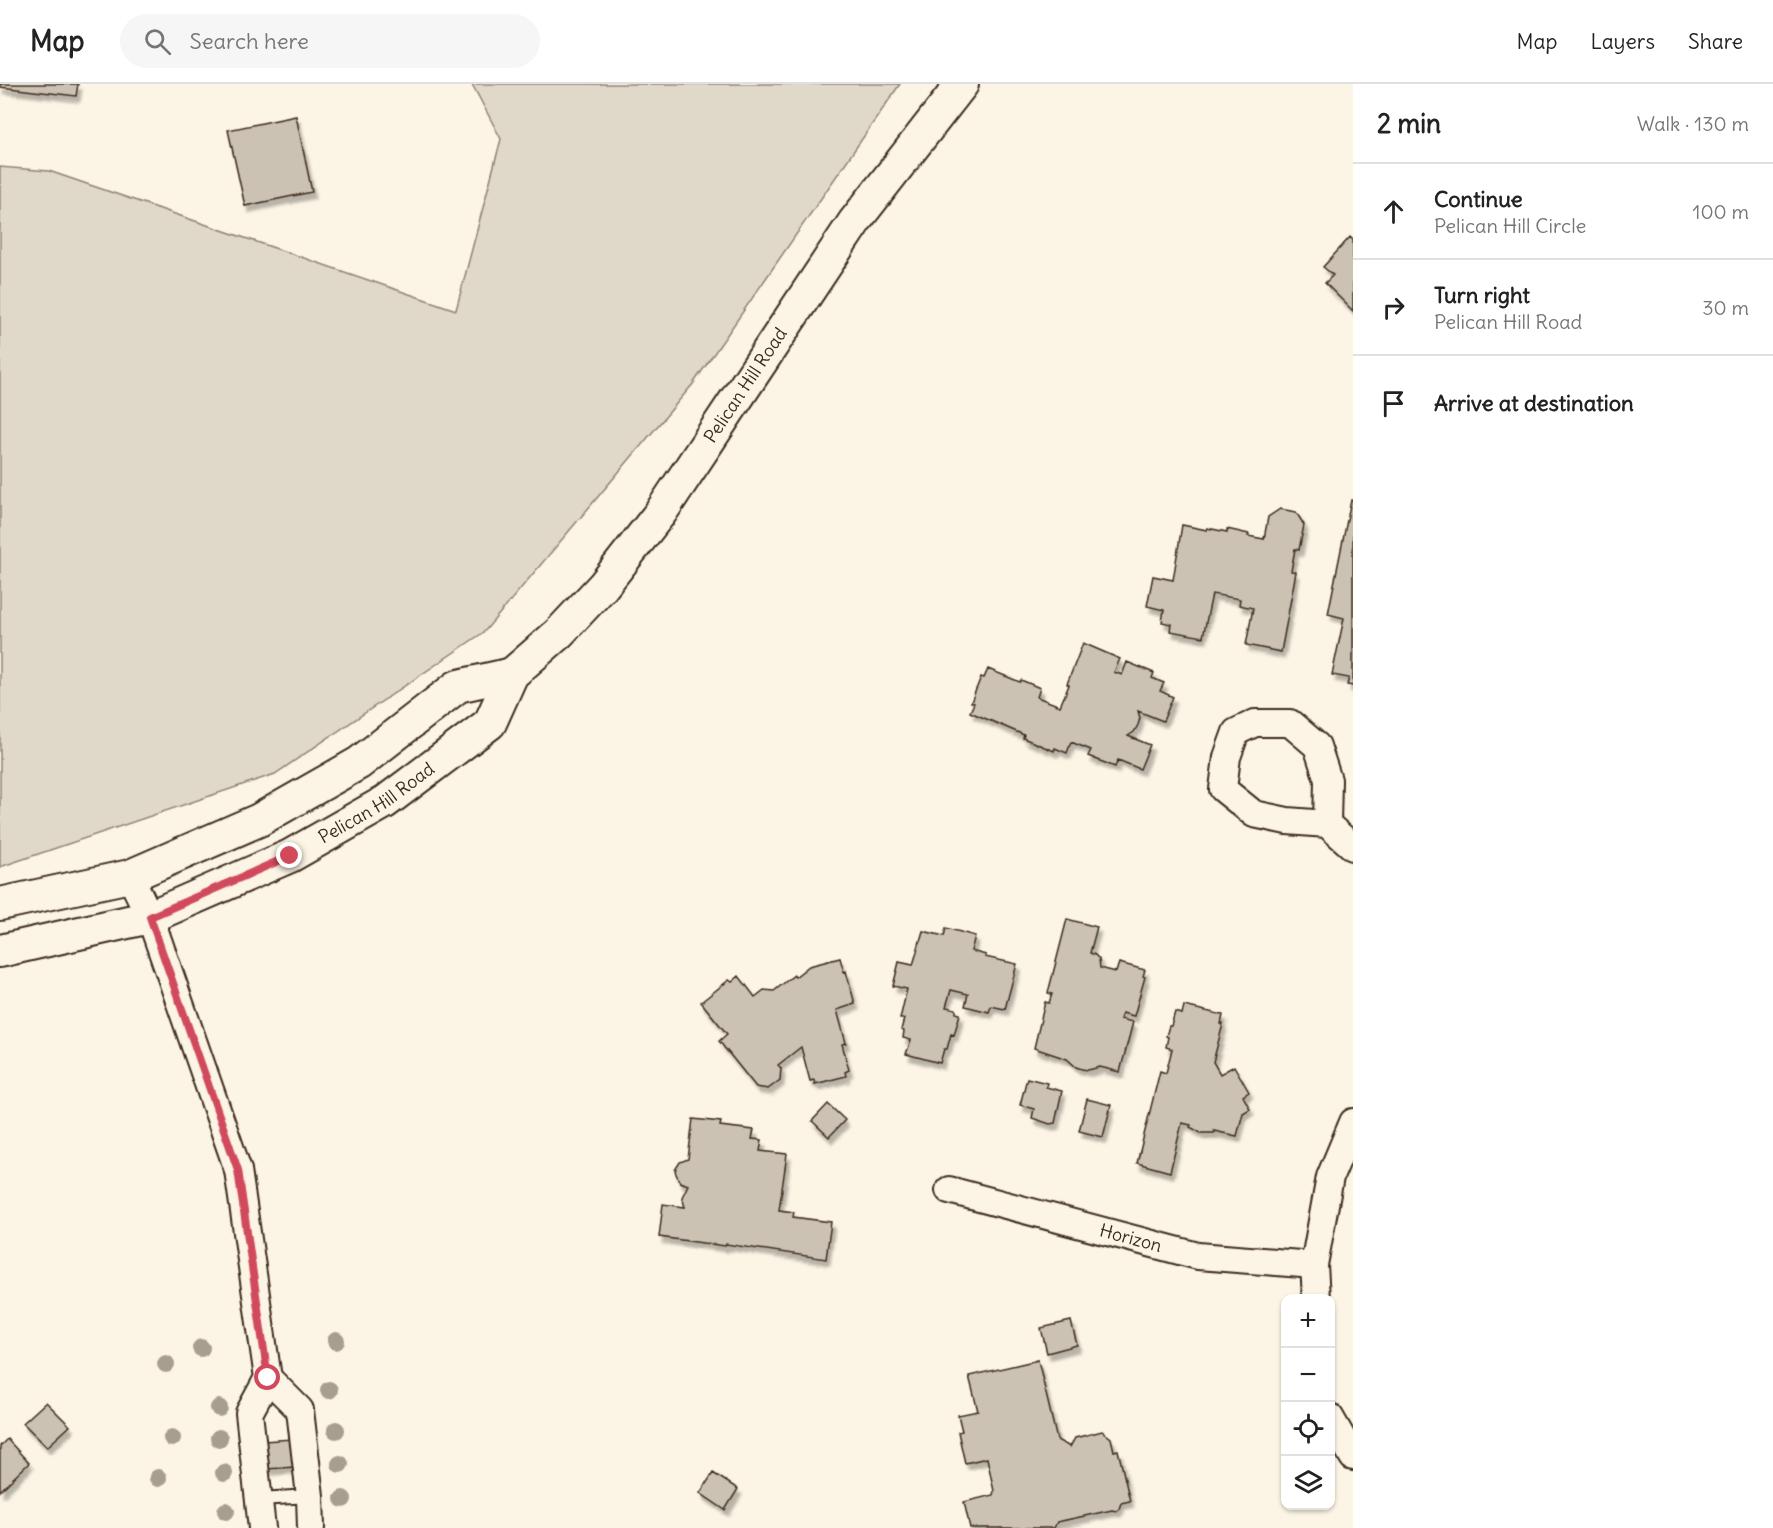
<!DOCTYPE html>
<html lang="en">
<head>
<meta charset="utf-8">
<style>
  :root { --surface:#fff; --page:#f6f6f6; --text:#222; --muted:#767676; --line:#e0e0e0 }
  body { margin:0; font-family:Delius,sans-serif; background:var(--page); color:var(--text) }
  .controls { position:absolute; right:18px; bottom:18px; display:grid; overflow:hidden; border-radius:12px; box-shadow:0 2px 4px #0004 }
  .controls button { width:54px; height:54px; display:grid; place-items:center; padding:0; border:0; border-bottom:2px solid var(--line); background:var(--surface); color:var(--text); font:30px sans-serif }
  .stop { position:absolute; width:18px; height:18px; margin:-14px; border:4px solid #d1495b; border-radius:50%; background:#fff }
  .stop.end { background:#d1495b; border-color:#fff; box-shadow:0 2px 6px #0008 }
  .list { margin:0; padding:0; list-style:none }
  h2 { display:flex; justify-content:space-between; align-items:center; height:78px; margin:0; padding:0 24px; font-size:26px }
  h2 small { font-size:20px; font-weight:400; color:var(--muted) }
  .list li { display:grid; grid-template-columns:39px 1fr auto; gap:18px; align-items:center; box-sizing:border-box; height:96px; padding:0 24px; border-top:2px solid var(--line) }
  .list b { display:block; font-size:22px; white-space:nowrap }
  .list p { margin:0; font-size:20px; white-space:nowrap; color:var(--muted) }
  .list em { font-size:20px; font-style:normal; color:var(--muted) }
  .icon { flex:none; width:33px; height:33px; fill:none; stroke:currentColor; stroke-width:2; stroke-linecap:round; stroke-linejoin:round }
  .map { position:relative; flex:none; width:1353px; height:1444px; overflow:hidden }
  header { display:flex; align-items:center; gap:36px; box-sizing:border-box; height:84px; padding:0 30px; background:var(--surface); border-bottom:2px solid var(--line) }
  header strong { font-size:28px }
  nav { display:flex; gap:33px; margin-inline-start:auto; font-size:21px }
  .search { width:420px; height:54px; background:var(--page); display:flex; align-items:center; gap:15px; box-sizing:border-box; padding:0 21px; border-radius:33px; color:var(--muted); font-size:22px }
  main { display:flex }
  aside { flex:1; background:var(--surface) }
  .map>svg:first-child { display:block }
  .green { fill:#e0d8c8; stroke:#8e8173; stroke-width:1.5 }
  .building { fill:#ccc2b3; stroke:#3b2a1e; stroke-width:1.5; filter:url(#shadow) }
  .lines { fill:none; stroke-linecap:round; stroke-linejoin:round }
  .service-casing { stroke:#3b2a1e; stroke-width:16 }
  .minor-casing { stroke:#3b2a1e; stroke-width:30 }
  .tertiary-casing { stroke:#3b2a1e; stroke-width:36 }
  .service { stroke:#fcf5e5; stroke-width:12 }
  .minor { stroke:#fcf5e5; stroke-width:26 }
  .tertiary { stroke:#fcf5e5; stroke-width:32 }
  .tree { fill:#a89e8f }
  .route { stroke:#d1495b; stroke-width:8 }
  .labels { text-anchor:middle; stroke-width:5; stroke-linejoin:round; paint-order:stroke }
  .street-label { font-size:18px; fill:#3b2a1e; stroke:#fcf5e5 }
</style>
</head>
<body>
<header>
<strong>Map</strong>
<div class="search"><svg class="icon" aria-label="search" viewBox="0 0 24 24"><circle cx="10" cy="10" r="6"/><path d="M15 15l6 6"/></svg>Search here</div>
<nav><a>Map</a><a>Layers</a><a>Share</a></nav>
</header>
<main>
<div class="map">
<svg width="1353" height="1444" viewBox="0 0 1353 1444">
  <defs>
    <filter id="shadow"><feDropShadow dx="3.5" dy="6" stdDeviation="1.5" flood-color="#0004"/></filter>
  </defs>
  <rect width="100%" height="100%" fill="#fcf5e5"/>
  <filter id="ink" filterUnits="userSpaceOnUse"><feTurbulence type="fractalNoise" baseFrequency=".0167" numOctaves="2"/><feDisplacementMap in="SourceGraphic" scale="12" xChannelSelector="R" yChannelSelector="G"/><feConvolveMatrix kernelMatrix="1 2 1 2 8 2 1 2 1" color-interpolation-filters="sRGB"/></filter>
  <g filter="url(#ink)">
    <path class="green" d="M472 0H900L693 300 484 548 275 690 0 783V83L49 87 456 226 501 55Z"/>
    <path class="building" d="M0 0H78L76 12 0 3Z
      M296 32 312 108 245 122 228 46Z
      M1350 153 1353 156V227L1325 199 1333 191 1323 183Z
      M1351 416 1353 417V602L1347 601 1349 594 1332 591 1344 534 1328 530Z
      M1280 425 1296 428 1304 441 1299 466 1295 465 1291 487 1296 488 1281 568 1246 561 1253 524 1239 521 1240 515 1212 510 1203 553 1170 547 1171 540 1162 538 1164 526 1147 522 1153 492 1173 496 1182 441 1207 446V444L1227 448V445L1249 450 1248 452 1264 455 1268 433Z
      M1083 559 1120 575 1114 588 1122 591 1127 578 1154 589 1152 594 1164 599 1160 607 1173 613 1163 637 1138 627 1140 634 1138 641 1134 648 1128 652 1150 661 1140 685 1118 676 1115 683 1088 672 1091 666 1071 658 1067 669 1055 664 1054 667 1023 654 1024 651 970 628 974 619 971 618 981 593 984 594 988 585 1020 598 1021 596 1040 604 1037 613 1060 622 1069 601 1067 600Z
      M1067 835 1097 843 1090 869 1095 871 1099 875 1100 884 1116 888 1119 879 1145 886 1143 892 1145 893 1134 932 1122 929 1120 935 1133 938 1120 988 1100 983 1088 986 1082 985 1076 983 1067 975 1034 964 1045 918 1049 919 1052 910 1048 909Z
      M946 844 975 852 971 867 986 871 985 873 1017 880 1005 925 991 922 989 928 965 922 968 910 951 906 946 923 956 925V929L960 930 954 951 951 950 947 965H944L940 979 906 970 911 956 903 954 904 947 901 946 904 935H900L907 905 893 902 899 878 913 881 923 847 944 852Z
      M840 874 844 888 846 887 855 920 837 926 846 959 842 960 849 986 845 988 846 992 815 1000 814 996 810 997 801 963 778 981 781 984 780 996 768 1005 756 1003 719 957 727 950 701 918 729 896 732 898 739 892 755 913 764 906 774 907 794 891 795 893 809 882Z
      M1184 922 1223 931 1221 940H1223L1213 978 1220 990 1234 982 1249 1008 1243 1012 1250 1025 1243 1029 1237 1052 1214 1047V1049H1201L1190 1043 1191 1041 1182 1039 1170 1088 1137 1079 1160 987 1166 989 1172 965 1166 963 1168 953 1166 952 1169 942H1171L1175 928 1182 930Z
      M1027 994 1047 999 1046 1003 1062 1007 1055 1039 1050 1040 1032 1034 1034 1025 1020 1021Z
      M1087 1015 1111 1021 1103 1053 1079 1047Z
      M828 1020 845 1036 829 1053 812 1037Z
      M693 1035 721 1038 720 1042 754 1046 752 1055 762 1056 760 1067 787 1070 779 1126 794 1128 793 1133 831 1138 826 1175 726 1160 725 1162 659 1153 663 1120 685 1123 682 1113 688 1101 680 1098 676 1090 675 1086 680 1078 688 1075Z
      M1071 1237 1077 1261 1047 1269 1041 1244Z
      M1038 1276 1057 1356 1070 1363 1075 1354 1102 1347 1111 1354 1114 1367 1118 1366 1130 1417 1121 1419 1119 1425 1116 1427 1112 1426 1057 1438 1054 1444H970L964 1418 993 1411 994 1407 987 1374 965 1379 958 1348 962 1347 958 1331 978 1327 969 1292Z
      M46 1318 70 1342 47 1363 23 1339Z
      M7 1355 29 1379 0 1407V1362Z
      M292 1355 295 1383 267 1385 264 1357Z
      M713 1389 738 1405 725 1426 700 1409Z"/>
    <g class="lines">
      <defs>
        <path id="service" d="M259 1415 310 1412"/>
        <g id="minor">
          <path d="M1327 740 1328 696 1317 662 1290 639H1255L1236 648 1227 673 1223 705 1254 730 1287 737 1327 740 1353 763"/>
          <path d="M130 792 150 833 238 1086 268 1294 249 1329 262 1444"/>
          <path id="s1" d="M949 1106 1198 1172 1314 1181"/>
          <path d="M1316 1214 1314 1181 1330 1093 1353 1038"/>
          <path d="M268 1294 300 1326 310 1412 311 1444"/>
          <path d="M1330 1333 1353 1373"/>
        </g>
        <g id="tertiary">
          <path d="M0 820 130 792 259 736 359 679 458 602 512 590"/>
          <path id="s2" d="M0 867 150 833 290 772 385 718 490 639 512 590 559 549 603 502 661 428 855 137 962 0"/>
        </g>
      </defs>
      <use href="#service" class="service-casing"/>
      <use href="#minor" class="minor-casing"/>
      <use href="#tertiary" class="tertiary-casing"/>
      <use href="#service" class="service"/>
      <use href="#minor" class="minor"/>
      <use href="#tertiary" class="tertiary"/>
    </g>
    <g class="tree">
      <circle cx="336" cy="1257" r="9"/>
      <circle cx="201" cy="1264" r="9"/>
      <circle cx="166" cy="1280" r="9"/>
      <circle cx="329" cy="1306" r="9"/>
      <circle cx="219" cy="1324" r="9"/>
      <circle cx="336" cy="1346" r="9"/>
      <circle cx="172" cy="1354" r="9"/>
      <circle cx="219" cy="1354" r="9"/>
      <circle cx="340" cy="1380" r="9"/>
      <circle cx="224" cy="1389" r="9"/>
      <circle cx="158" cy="1394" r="9"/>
      <circle cx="343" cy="1415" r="9"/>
      <circle cx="226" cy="1427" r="9"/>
    </g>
  </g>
  <g class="lines" filter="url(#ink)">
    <path class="route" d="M268 1294 238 1086 150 833 290 772"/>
  </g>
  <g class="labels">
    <g class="street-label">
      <text dy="6" stroke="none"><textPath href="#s2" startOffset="974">Pelican Hill Road</textPath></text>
      <text dy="6" stroke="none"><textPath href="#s2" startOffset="408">Pelican Hill Road</textPath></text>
      <text dy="6" stroke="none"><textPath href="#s1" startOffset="188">Horizon</textPath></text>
    </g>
  </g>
</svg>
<div class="controls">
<button>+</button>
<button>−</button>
<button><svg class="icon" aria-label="locate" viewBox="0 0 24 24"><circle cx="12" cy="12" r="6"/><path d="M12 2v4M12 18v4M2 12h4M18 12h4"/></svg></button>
<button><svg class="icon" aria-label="layers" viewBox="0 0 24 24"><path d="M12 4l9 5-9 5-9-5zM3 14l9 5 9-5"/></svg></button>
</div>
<div class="stop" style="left:268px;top:1294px"></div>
<div class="stop end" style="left:290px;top:772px"></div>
</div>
<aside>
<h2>2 min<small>Walk · 130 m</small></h2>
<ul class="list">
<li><svg class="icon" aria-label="ahead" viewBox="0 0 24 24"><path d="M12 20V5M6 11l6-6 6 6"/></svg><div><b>Continue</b><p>Pelican Hill Circle</p></div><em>100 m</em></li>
<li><svg class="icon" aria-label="right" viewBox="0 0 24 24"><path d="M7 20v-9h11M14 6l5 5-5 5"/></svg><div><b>Turn right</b><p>Pelican Hill Road</p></div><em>30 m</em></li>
<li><svg class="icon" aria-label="arrive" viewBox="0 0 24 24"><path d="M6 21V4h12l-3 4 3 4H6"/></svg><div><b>Arrive at destination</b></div></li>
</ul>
</aside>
</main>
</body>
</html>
